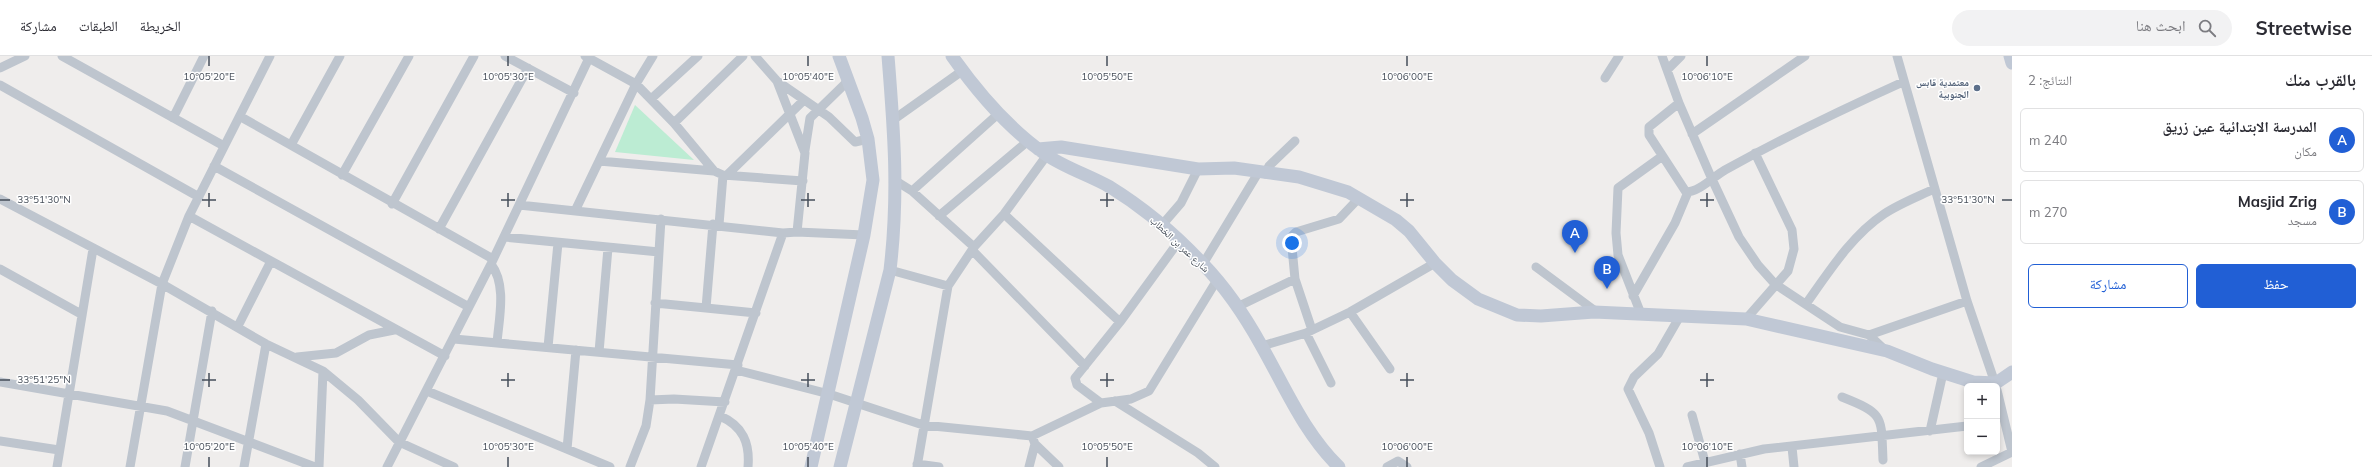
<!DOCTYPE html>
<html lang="ar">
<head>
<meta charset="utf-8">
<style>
  :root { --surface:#fff; --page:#f2f2f3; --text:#2b2b33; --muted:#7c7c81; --line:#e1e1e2; --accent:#215fd5 }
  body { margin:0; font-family:Mulish,"Noto Naskh Arabic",sans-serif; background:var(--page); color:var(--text); direction:rtl }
  .controls { position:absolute; right:12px; bottom:12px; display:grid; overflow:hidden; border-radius:6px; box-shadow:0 2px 6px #0003 }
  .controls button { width:36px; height:36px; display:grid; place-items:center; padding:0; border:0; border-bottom:1px solid var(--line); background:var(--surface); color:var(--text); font:20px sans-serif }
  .you { position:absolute; left:1292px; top:187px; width:14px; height:14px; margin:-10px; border:3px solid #fff; border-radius:50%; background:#1a73e8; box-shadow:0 0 0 6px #1a73e833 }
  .badge { display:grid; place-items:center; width:26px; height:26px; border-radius:50%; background:var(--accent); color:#fff; font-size:13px; font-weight:700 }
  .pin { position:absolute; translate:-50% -33px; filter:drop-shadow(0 1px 2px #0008) }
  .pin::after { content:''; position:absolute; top:21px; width:14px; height:12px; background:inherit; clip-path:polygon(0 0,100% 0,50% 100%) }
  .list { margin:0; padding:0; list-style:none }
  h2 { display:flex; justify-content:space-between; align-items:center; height:52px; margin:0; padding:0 16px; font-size:17px }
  h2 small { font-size:13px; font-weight:400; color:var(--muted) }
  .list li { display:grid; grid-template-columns:26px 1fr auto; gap:12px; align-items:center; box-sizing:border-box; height:64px; margin:0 8px 8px; padding:0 8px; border:1px solid var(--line); border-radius:6px }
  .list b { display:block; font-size:15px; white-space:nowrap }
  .list p { margin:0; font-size:13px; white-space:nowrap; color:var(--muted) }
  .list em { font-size:13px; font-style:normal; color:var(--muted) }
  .actions { display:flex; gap:8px; padding:12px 16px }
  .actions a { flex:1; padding:9px 0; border:1px solid var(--accent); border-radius:6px; text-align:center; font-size:14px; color:var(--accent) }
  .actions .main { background:var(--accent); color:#fff }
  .icon { flex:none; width:22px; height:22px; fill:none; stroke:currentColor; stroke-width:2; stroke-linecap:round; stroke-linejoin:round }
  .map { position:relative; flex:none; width:2012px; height:411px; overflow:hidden; direction:ltr }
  header { display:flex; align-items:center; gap:24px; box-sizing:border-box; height:56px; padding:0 20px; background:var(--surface); border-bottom:1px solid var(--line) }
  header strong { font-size:19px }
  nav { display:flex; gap:22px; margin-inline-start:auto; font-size:14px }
  .search { width:280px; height:36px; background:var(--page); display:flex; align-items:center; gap:10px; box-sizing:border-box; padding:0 14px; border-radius:22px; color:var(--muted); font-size:15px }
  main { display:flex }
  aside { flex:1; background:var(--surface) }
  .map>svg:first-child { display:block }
  .green { fill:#bcecd3 }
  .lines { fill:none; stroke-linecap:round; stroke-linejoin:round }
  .street { stroke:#bec5ce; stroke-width:9 }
  .secondary { stroke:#c0c8d5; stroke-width:13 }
  .ticks { fill:none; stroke:#464e59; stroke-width:1.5 }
  .service-dot { fill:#5c6f8a; stroke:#fff; stroke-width:1.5 }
  .labels { text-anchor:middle; stroke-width:3; stroke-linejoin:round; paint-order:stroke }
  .service-label { font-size:10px; font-weight:bold; fill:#4e5e75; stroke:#fff; text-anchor:end }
  .street-label { font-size:10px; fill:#464e59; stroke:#fff }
  .ticks-label { font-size:10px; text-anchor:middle; fill:#464e59; stroke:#fff; stroke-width:3; stroke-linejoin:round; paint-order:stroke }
</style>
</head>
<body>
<header>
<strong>Streetwise</strong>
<div class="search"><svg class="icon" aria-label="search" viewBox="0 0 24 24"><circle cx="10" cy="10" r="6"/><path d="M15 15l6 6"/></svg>ابحث هنا</div>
<nav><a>الخريطة</a><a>الطبقات</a><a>مشاركة</a></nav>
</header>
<main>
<aside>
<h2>بالقرب منك<small>النتائج: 2</small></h2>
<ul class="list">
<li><span class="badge">A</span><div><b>المدرسة الابتدائية عين زريق</b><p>مكان</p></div><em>240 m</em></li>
<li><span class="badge">B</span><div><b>Masjid Zrig</b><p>مسجد</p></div><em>270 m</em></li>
</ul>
<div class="actions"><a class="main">حفظ</a><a>مشاركة</a></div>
</aside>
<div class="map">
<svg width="2012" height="411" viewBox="0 0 2012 411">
  <rect width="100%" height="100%" fill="#efedec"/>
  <path class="green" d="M635 49 694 104 615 96Z"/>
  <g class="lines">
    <path class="street" d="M62 0 224 90
      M505 0 574 37
      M585 0 636 28 674 67 714 115 723 119 803 125
      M755 0 777 25 805 97 797 176
      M1662 0 1679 47 1711 121 1739 181 1758 209 1775 228 1840 271 1869 279 1885 294
      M1897 0 1967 245 1996 330
      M0 12 25 0
      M1668 13 1681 0
      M1605 22 1619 0
      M777 25 829 61 855 86 868 83
      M0 29 199 141
      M651 43 698 0
      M1679 47 1649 71V79L1686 136C1699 136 1713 121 1725 114 1783 82 1843 53 1903 26
      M241 61 493 203
      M173 62 204 0
      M893 64 962 15
      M674 67 743 0
      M1692 78 1805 0
      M291 89 340 0
      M805 94 810 62 849 24
      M599 105 714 115
      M214 110 469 251
      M1265 118 1269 110 1295 85
      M342 119 409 0
      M727 119 804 44
      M896 125 912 135 974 191
      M912 135 998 58
      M0 143 162 228 266 288 323 315 358 344 399 386 454 411
      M392 148 474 0
      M519 149 783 177 797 176 864 179
      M575 155 636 28 653 0
      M1004 158 1120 266
      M189 160 271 205 238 270
      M939 160 1028 85
      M719 169 723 119
      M1162 169 1181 147 1198 113
      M439 173 528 12
      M504 181 659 196
      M972 194 1085 310
      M271 205 445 300
      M491 208C507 229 499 262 497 287
      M1203 208 1258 117
      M1536 211 1594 254V256
      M0 213 81 258
      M890 214 948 230
      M1633 240 1675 167 1688 136
      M655 247 706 252 713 168
      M1806 248C1828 217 1852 179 1884 158 1899 148 1917 141 1934 133
      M1237 251 1295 223
      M706 252 756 257
      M1350 256 1390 313
      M1641 258 1618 199 1616 177 1618 132 1661 101
      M1746 263 1788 215 1794 193 1792 174 1755 97
      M1312 274 1295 223 1291 181 1296 176 1339 163 1359 142
      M1306 277 1331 327
      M1869 279 1967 245
      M454 283 738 309
      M1262 290 1306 277 1350 256 1435 207
      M548 291 558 187
      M599 296 608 192
      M297 301 336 297 369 279 394 274
      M736 314 829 338 923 369 1032 380 1101 347 1131 343 1149 335 1217 224
      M0 326 167 355 315 411
      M1997 334 2012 396
      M427 335 610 411
      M1842 341C1885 358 1881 360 1883 404
      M650 344 674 343 725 346
      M1115 345 1198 397 1215 411
      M1101 347 1077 329 1075 322 1120 266 1179 185
      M1692 359 1705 406
      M720 360C743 370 750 387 748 411
      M1930 375 1943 317
      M1032 380 1035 388 1059 411
      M0 385 59 394
      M1792 391 1794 411
      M567 393 576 294
      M1740 398 1742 411
      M917 408 939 411
      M57 411 93 193
      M130 411 162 228 189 160 270 0
      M185 411 212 255
      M244 411 266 288
      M319 411 323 315
      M387 411 491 208 590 0
      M630 411 646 370 650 344 661 163
      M701 411 783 177
      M917 411 948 230 974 191 1004 158 1047 99
      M1029 411 1035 388
      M1387 411 1398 405 1407 411
      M1660 411 1649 377 1628 333 1634 321 1658 298 1680 260
      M1687 411 1764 393 1967 370
      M1981 411 2012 396"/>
    <path class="secondary" d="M952 0C978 37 1008 72 1045 98 1065 112 1089 119 1110 131 1144 152 1176 179 1203 208 1226 232 1245 260 1261 289 1285 331 1304 377 1339 411
      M2010 0 2012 7
      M1038 93 1061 91 1198 113 1234 112 1299 121 1348 136 1396 164 1409 175 1435 207 1452 224 1478 243 1517 259 1541 260 1594 256 1746 263 1887 295 1932 313 1973 326 1996 327 2012 316
      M811 411 864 179 873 124 868 83 862 62 839 0
      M840 411 890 214C899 138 894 75 888 0"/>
  </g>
  <path class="ticks" d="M209 0V10M508 0V10M808 0V10M1107 0V10M1407 0V10M1707 0V10M209 137V151M508 137V151M808 137V151M1107 137V151M1407 137V151M1707 137V151M0 144H10M202 144H216M501 144H515M801 144H815M1100 144H1114M1400 144H1414M1700 144H1714M2002 144H2012M209 317V331M508 317V331M808 317V331M1107 317V331M1407 317V331M1707 317V331M0 324H10M202 324H216M501 324H515M801 324H815M1100 324H1114M1400 324H1414M1700 324H1714M209 401V411M508 401V411M808 401V411M1107 401V411M1407 401V411M1707 401V411"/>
  <circle class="service-dot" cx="1977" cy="32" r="4"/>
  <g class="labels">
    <g class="service-label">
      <text x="1969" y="30">معتمدية قابس<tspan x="1969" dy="12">الجنوبية</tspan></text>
    </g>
    <g class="street-label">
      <text transform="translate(1180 188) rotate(43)" y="4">شارع عمر بن الخطاب</text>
    </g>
  </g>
  <g class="ticks-label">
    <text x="209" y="24">10°05'20"E</text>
    <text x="508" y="24">10°05'30"E</text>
    <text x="808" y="24">10°05'40"E</text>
    <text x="1107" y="24">10°05'50"E</text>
    <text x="1407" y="24">10°06'00"E</text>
    <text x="1707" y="24">10°06'10"E</text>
    <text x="44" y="147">33°51'30"N</text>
    <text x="1968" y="147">33°51'30"N</text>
    <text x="44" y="327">33°51'25"N</text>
    <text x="209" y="394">10°05'20"E</text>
    <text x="508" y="394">10°05'30"E</text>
    <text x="808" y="394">10°05'40"E</text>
    <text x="1107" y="394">10°05'50"E</text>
    <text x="1407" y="394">10°06'00"E</text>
    <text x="1707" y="394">10°06'10"E</text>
  </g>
</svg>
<div class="controls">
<button>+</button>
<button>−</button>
</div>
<div class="you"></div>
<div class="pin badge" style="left:1575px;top:197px">A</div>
<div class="pin badge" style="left:1607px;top:233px">B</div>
</div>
</main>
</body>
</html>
